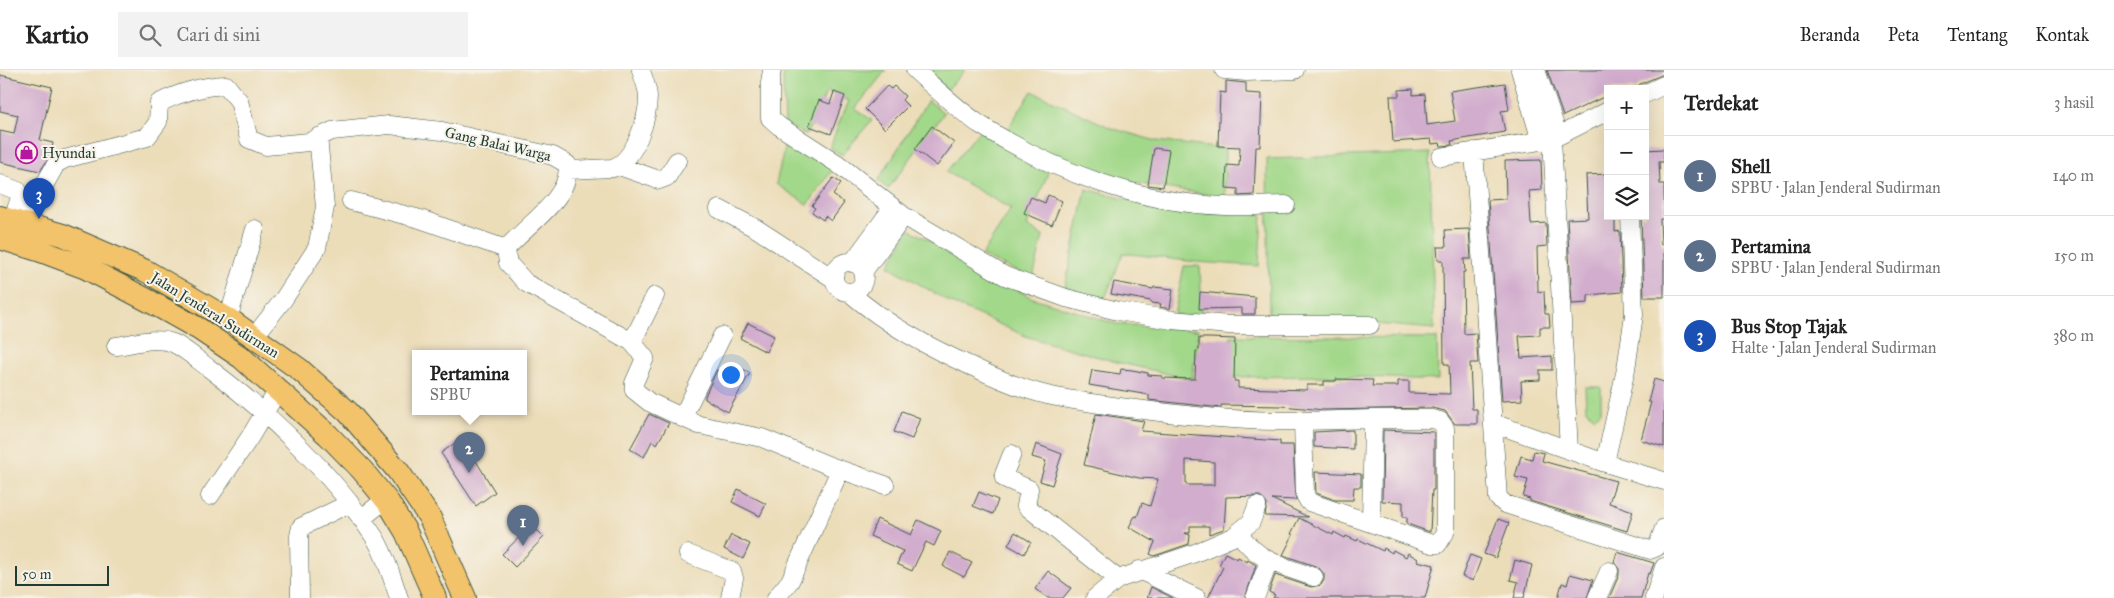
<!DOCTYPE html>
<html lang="id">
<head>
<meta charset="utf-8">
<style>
  :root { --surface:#fff; --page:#f2f2f2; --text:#222; --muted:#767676; --line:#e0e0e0; --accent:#b5179e }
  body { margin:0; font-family:"IM FELL Great Primer",serif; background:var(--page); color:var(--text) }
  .controls { position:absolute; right:15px; top:15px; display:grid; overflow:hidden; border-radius:0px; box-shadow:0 5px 20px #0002 }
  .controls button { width:45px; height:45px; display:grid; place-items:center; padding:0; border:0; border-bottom:1px solid var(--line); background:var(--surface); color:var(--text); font:25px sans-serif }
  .scale { position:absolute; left:15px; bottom:12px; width:94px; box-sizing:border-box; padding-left:5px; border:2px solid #1f3d34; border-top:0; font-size:14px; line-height:18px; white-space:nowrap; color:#1f3d34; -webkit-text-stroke:4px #f7f3e8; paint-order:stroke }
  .you { position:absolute; left:730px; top:304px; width:18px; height:18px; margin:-12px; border:4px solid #fff; border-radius:50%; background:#1a73e8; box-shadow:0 0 0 8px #1a73e833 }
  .badge { display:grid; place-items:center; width:32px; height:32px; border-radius:50%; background:var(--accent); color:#fff; font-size:16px; font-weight:700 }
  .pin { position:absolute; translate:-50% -41px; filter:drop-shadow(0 1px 2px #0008) }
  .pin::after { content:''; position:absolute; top:26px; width:18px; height:15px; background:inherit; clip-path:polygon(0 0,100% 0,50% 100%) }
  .popup { position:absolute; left:412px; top:280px; width:115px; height:65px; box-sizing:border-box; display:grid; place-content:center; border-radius:0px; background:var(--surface); filter:drop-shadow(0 1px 4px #0005); font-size:16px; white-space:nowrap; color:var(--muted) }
  .popup b { font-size:19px; color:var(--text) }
  .popup::after { content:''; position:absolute; left:50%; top:100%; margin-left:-10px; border:10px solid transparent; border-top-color:var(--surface) }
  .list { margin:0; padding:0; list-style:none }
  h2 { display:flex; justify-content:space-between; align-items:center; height:65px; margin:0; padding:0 20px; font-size:21px }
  h2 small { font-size:16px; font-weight:400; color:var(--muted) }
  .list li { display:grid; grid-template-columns:32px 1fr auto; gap:15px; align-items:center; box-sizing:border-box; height:80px; padding:0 20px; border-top:1px solid var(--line) }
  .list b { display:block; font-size:19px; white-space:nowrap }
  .list p { margin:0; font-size:16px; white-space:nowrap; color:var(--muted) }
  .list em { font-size:16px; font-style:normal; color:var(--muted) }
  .icon { flex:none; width:28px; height:28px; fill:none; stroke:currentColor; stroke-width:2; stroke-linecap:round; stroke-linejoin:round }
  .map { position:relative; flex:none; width:1664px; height:528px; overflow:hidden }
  header { display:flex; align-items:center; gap:30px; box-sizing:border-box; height:70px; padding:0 25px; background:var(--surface); border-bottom:1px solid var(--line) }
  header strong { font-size:24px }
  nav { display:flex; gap:28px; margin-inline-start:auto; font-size:18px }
  .search { width:350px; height:45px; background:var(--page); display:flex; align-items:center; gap:12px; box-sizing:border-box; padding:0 18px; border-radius:0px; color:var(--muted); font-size:19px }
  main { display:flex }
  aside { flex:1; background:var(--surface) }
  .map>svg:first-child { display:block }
  .green { fill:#a2d889; stroke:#608a5e }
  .building { fill:#d2adce; fill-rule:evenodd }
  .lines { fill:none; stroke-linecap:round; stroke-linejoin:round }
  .minor-casing { stroke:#3e5548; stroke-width:19 }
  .major-casing { stroke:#3e5548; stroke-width:24 }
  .minor { stroke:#fff; stroke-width:18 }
  .major { stroke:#f2c36a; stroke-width:22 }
  .labels { text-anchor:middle; stroke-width:4; stroke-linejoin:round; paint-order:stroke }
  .street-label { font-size:15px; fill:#1f3d34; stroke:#f7f3e8 }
  .poi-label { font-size:15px; fill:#1f3d34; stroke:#f7f3e8; text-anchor:start }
</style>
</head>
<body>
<header>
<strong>Kartio</strong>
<div class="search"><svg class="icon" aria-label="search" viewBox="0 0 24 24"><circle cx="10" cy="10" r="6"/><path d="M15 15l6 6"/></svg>Cari di sini</div>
<nav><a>Beranda</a><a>Peta</a><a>Tentang</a><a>Kontak</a></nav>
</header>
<main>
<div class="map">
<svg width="1664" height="528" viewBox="0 0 1664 528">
  <rect width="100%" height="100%" fill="#f7f3e8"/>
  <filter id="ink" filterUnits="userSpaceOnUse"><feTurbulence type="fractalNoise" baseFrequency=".02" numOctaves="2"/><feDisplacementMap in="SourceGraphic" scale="10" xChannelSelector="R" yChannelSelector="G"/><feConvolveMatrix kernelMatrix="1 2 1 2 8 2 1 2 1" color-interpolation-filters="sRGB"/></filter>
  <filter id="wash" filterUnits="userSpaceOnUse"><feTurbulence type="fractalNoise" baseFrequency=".0096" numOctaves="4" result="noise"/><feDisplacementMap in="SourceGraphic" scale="20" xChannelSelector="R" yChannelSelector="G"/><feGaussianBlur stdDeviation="1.12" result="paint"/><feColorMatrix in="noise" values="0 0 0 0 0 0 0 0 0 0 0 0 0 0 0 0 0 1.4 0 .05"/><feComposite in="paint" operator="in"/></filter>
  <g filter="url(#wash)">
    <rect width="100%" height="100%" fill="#ecddb9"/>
    <path class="green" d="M785 0H886L855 39 872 50 842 85 830 78 838 55 849 31 827 21 806 65 785 54 783 10Z
      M925 0H965L947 20Z
      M1032 21 1111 58 1156 71 1225 79V127C1180 120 1132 115 1088 102 1059 93 1031 77 1006 61Z
      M928 30 944 43 888 119 878 111Z
      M979 61 1048 103 1027 156 1043 166 1033 208 981 186 1011 139 946 102Z
      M785 74 819 86 835 96 808 135 776 114Z
      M1430 83 1434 259 1269 245 1267 89Z
      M1086 119 1168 140 1262 144 1259 196 1196 192 1123 183 1104 231 1065 217Z
      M909 159 1030 227 1116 254 1199 260 1192 309 1120 293 1028 267 949 232 889 196Z
      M1184 196H1200L1202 247 1174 245Z
      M1231 266 1437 268 1438 310 1338 306 1224 307Z
      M1585 317H1601V342L1595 347 1586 340Z"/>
    <g id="blocks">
      <path class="building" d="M1547 0H1664V4L1640 14 1636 19H1608V25L1563 46Z
        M0 5 52 17 40 70 53 73 51 85 40 101 0 92V61L14 64 18 45 0 41Z
        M1226 11 1246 13V23L1262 24 1260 77H1256L1254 125 1238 126V119L1226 118 1227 95 1239 96 1240 77 1218 76 1220 22 1226 23Z
        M1505 13 1509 40 1501 41 1505 62 1451 71 1452 75 1441 76 1440 73 1432 74 1431 69 1393 72 1390 26H1399V20L1413 19V25L1425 24 1427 55 1455 51 1450 21Z
        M887 16 891 19 894 16 905 26 902 30 908 36 885 59 865 39Z
        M834 22 845 26 831 64 809 56 819 30 830 34Z
        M932 56 954 73 937 96 915 79Z
        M1154 78 1169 80 1163 117 1148 115Z
        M1664 79V92H1659L1660 114H1664V149H1660L1661 175 1664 174V227H1644L1641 146H1645V80Z
        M1541 90 1542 120 1529 121 1531 154 1546 153 1547 176 1537 177 1538 222 1544 221 1545 244H1549L1550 257H1540V265L1519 266 1521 288 1552 286V300H1540V310L1521 311 1522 330 1502 331 1488 130 1506 129 1505 91Z
        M1608 104V146H1615V162L1620 161 1622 222 1588 225V233L1572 234 1567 149 1588 148 1586 105Z
        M833 108 841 113 833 125 844 133 831 151 825 146 823 150 812 142 815 138 812 136Z
        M1048 125 1062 131 1052 155 1024 143 1031 127 1045 133Z
        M1469 159 1471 189H1464L1465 202H1463L1464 264 1476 263 1478 293H1470L1472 339H1477V354H1455L1445 341 1432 338 1324 340 1282 336 1221 335V338L1149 330V325L1089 315 1092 300 1120 304 1121 299 1132 300 1148 303V305L1162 306V308L1195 309 1196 281 1199 280V268H1209L1235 269 1234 311H1238V318L1307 320V315H1324V311H1336V309L1373 310 1372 316H1398V311H1409V323L1450 324 1449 294H1444L1443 190H1438L1437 177H1446L1445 160Z
        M1114 212 1153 219 1154 217 1173 219 1170 239 1160 237 1161 234 1151 233V231L1111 224Z
        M1200 222 1255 227V244H1242V238L1199 239Z
        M748 253 774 266 766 282 740 268Z
        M737 296 750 303 728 342 705 329V326L717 300 731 307Z
        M1654 309 1664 312V377L1641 370 1651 332H1648Z
        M902 341 920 348 912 369 894 362Z
        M649 344 669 353 657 374 652 371 644 387 630 379Z
        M1096 344 1144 351 1141 361 1280 371V375H1293L1296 430 1272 429 1308 447 1265 446 1267 434 1260 426 1226 427 1224 459 1209 464V456H1190V463H1185L1190 465 1189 474 1154 486 1150 484 1155 472 1129 457 1135 446 1137 447 1142 433 1150 436 1158 409 1139 408 1084 395ZM1186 390 1214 392V415H1186Z
        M1353 360V379L1314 377V362Z
        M1383 360 1434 362V420H1432L1430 462 1407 454V447H1403V432L1382 431Z
        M462 368 495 422 476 436 441 383Z
        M1036 374 1062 384 1052 415 1040 411 1046 391 1032 387Z
        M1534 381 1544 383 1542 391 1616 411 1609 433 1633 441 1627 461 1530 431V429L1523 427 1528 410 1515 407 1521 386 1532 389Z
        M1315 402 1361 404V417H1354L1353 430H1335L1316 423Z
        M738 419 766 434 760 446 732 432Z
        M979 422 998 430 993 444 973 436Z
        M1299 448 1333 465 1334 462 1345 468 1346 466 1357 471 1358 469 1383 481 1384 478 1392 483 1393 480 1406 487 1408 483 1418 489 1417 491 1434 495 1425 528H1273L1275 525 1269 522 1275 505 1311 517 1321 515 1324 510V504L1318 497 1283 485 1293 465 1291 464Z
        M877 449 911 465 918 450 941 461 934 476 926 472 912 501 897 494 903 481 870 466Z
        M1498 449 1509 453 1496 488 1484 484Z
        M532 455 544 467 515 497 502 484Z
        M1015 462 1031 472 1024 484 1008 475Z
        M731 465 750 474 743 489 724 479Z
        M950 482 972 493 964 507 943 496Z
        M1617 482 1654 493 1650 504 1648 503 1641 528H1609L1619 505V499L1614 492Z
        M1225 483 1237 489 1238 487 1247 492 1248 490 1256 495 1245 528H1208L1223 497 1219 495Z
        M1470 485 1481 489 1473 511 1462 506Z
        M1515 490 1532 495 1524 528H1514L1518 512 1510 510Z
        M1048 501 1071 518 1063 528H1048L1035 519Z
        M1570 504 1593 510 1587 528H1558L1562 513 1567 515Z
        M1151 517 1173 528H1147Z"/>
    </g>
  </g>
  <g filter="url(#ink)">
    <use href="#blocks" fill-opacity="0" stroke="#3e5548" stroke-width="1"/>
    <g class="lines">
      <defs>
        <path id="minor" d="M772 0 770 13V48L779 56 838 94 904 146 1005 206 1066 228 1118 241 1172 250 1229 255H1370
          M915 0C936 19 956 38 979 54 1052 101 1138 133 1225 136 1245 137 1266 135 1286 135
          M1224 0 1247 2 1295 0
          M1520 0 1541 71
          M1536 0 1558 65
          M1645 24 1664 15
          M1552 69 1569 380
          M1474 81 1498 428 1505 434 1650 480 1657 477 1664 458
          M1441 87 1552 69 1608 41
          M619 96 659 110 667 107 677 91
          M568 100 613 98C635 90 648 48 648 27 648 18 643 8 641 0
          M0 114 18 121 20 128 12 151
          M351 131 420 149 506 179
          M719 139 757 159 834 209
          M23 153 56 94 65 89 147 67 158 52 159 33C181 22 201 16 226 15L239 31 249 69 266 76 309 72 332 61 389 55 442 61 553 86 567 94C574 126 524 157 506 179L508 193 526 213 632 272 645 288 634 313V320L649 332 699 355 762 368 830 396 885 415
          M834 207a15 15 0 1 1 30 0a15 15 0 1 1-30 0Z
          M852 193 893 137
          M863 202 904 146
          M850 223C887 255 928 277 973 297 996 308 1021 319 1047 325 1079 332 1112 336 1144 340 1197 347 1249 352 1303 351
          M228 249 255 159
          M254 267 283 230 317 178 325 137 318 67
          M632 272 655 226
          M116 276C133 274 156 266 173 273 186 279 199 291 210 299 271 345 334 405 375 468 386 486 392 508 399 528
          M682 348 722 266
          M1373 349H1432L1440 351 1445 358V463L1438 474H1432L1309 432 1305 425 1303 351Z
          M1493 353 1605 393 1664 411
          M1012 384 1004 404V408L1029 419 1026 436 1118 509
          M1605 393 1626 299 1634 245 1630 146
          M210 426 250 367 278 320
          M361 449 386 429
          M1371 453 1373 349
          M1239 463C1258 492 1283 496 1314 507
          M688 484 732 501 734 508 730 528
          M1139 500 1197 528
          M300 528 299 466 301 457 350 433
          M776 528 790 511 840 400
          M1095 528 1118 509 1195 483 1233 467 1251 452 1257 436
          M1255 528 1269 491
          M1597 528 1609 501
          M1654 528 1664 497"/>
        <path id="major" d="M0 147 63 165 146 201 233 252 299 299 348 342 398 401 430 448 465 528
          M0 168 41 181 86 198 151 232 199 259 242 288 328 365 362 400 388 432 406 462 435 528"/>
      </defs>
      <use href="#minor" class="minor-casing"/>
      <use href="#major" class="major-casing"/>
      <use href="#minor" class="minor"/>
      <use href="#major" class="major"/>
    </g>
  </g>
  <defs>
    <symbol id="shop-ring" viewBox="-11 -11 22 22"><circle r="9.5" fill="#f7f3e8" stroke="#b5179e" stroke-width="1.5"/><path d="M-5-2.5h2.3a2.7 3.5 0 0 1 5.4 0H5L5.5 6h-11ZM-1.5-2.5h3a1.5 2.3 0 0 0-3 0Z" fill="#b5179e"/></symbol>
  </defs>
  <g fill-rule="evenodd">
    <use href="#shop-ring" x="14" y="70" width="25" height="25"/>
  </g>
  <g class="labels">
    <g class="street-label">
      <text transform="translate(498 74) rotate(13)" y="5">Gang Balai Warga</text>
      <text transform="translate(215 245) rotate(32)" y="5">Jalan Jenderal Sudirman</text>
    </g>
    <g class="poi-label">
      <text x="42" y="88">Hyundai</text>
    </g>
  </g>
</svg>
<div class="controls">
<button>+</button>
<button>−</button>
<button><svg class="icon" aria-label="layers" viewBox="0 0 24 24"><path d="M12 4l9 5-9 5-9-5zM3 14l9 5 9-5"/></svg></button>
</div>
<div class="scale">50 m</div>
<div class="you"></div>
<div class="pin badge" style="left:523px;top:476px;background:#5c6f8a">1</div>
<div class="pin badge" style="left:469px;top:403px;background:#5c6f8a">2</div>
<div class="popup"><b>Pertamina</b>SPBU</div>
<div class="pin badge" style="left:39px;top:149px;background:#1a4fb4">3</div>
</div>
<aside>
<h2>Terdekat<small>3 hasil</small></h2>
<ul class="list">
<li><span class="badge" style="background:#5c6f8a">1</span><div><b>Shell</b><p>SPBU · Jalan Jenderal Sudirman</p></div><em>140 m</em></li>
<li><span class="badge" style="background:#5c6f8a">2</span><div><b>Pertamina</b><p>SPBU · Jalan Jenderal Sudirman</p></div><em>150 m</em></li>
<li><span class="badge" style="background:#1a4fb4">3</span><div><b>Bus Stop Tajak</b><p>Halte · Jalan Jenderal Sudirman</p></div><em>380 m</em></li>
</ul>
</aside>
</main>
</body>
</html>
